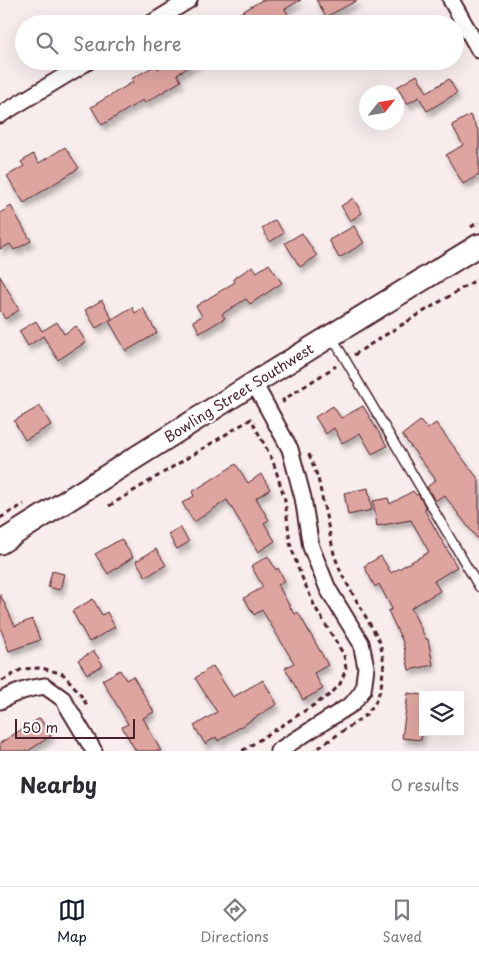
<!DOCTYPE html>
<html lang="en">
<head>
<meta charset="utf-8">
<style>
  :root { --surface:#fff; --page:#f7f7f7; --text:#2b2b33; --muted:#7c7c81; --line:#e1e1e2; --accent:#111827 }
  body { margin:0; font-family:"Playpen Sans",sans-serif; background:var(--page); color:var(--text) }
  .controls { position:absolute; right:15px; bottom:15px; display:grid; overflow:hidden; border-radius:0px; box-shadow:0 5px 20px #0002 }
  .controls button { width:45px; height:45px; display:grid; place-items:center; padding:0; border:0; border-bottom:1px solid var(--line); background:var(--surface); color:var(--text); font:25px sans-serif }
  .compass { position:absolute; left:359px; top:85px; width:45px; height:45px; border-radius:50%; background:var(--surface); box-shadow:0 5px 20px #0002; rotate:59deg }
  .scale { position:absolute; left:15px; bottom:12px; width:120px; box-sizing:border-box; padding-left:5px; border:2px solid #4a1f2b; border-top:0; font-size:14px; line-height:18px; white-space:nowrap; color:#4a1f2b; -webkit-text-stroke:4px #fff; paint-order:stroke }
  .list { margin:0; padding:0; list-style:none }
  h2 { display:flex; justify-content:space-between; align-items:center; height:65px; margin:0; padding:0 20px; font-size:21px }
  h2 small { font-size:16px; font-weight:400; color:var(--muted) }
  .icon { flex:none; width:28px; height:28px; fill:none; stroke:currentColor; stroke-width:2; stroke-linecap:round; stroke-linejoin:round }
  .map { position:relative; flex:none; width:479px; height:751px; overflow:hidden }
  .search { position:absolute; background:var(--surface); box-shadow:0 5px 20px #0002; left:15px; right:15px; top:15px; height:55px; display:flex; align-items:center; gap:12px; box-sizing:border-box; padding:0 18px; border-radius:28px; color:var(--muted); font-size:19px }
  .sheet { height:135px; background:var(--surface) }
  nav { display:flex; justify-content:space-around; align-items:center; box-sizing:border-box; height:70px; border-top:1px solid var(--line); background:var(--surface); font-size:14px; color:var(--muted) }
  nav a { display:grid; justify-items:center; gap:2px }
  nav .on { color:var(--accent) }
  .map>svg:first-child { display:block }
  .building { fill:#dea49f; stroke:#4a1f2b; filter:url(#shadow) }
  .lines { fill:none; stroke-linecap:round; stroke-linejoin:round }
  .service-casing { stroke:#4a1f2b; stroke-width:11 }
  .minor-casing { stroke:#4a1f2b; stroke-width:19 }
  .secondary-casing { stroke:#4a1f2b; stroke-width:25 }
  .path { stroke:#4a1f2b; stroke-width:3; stroke-dasharray:5 4; stroke-linecap:butt }
  .service { stroke:#fff; stroke-width:8 }
  .minor { stroke:#fff; stroke-width:15 }
  .secondary { stroke:#fff; stroke-width:21 }
  .labels { text-anchor:middle; stroke-width:5; stroke-linejoin:round; paint-order:stroke }
  .street-label { font-size:14px; fill:#4a1f2b; stroke:#fff }
</style>
</head>
<body>
<div class="map">
<svg width="479" height="751" viewBox="0 0 479 751">
  <defs>
    <filter id="shadow"><feDropShadow dx="3" dy="5.5" stdDeviation="2.5" flood-color="#0004"/></filter>
  </defs>
  <rect width="100%" height="100%" fill="#f8edec"/>
  <filter id="ink" filterUnits="userSpaceOnUse"><feTurbulence type="fractalNoise" baseFrequency=".02" numOctaves="2"/><feDisplacementMap in="SourceGraphic" scale="10" xChannelSelector="R" yChannelSelector="G"/><feConvolveMatrix kernelMatrix="1 2 1 2 8 2 1 2 1" color-interpolation-filters="sRGB"/></filter>
  <g filter="url(#ink)">
    <path class="building" d="M262 0H301L285 9 293 24H222Z
      M316 0H358L326 17Z
      M170 61H200L177 74 181 81 145 103 143 100 102 125 91 107 133 82 131 79 156 65 158 69Z
      M417 75 427 92 449 79 457 93 427 111 419 97 407 104 397 87Z
      M470 115 479 132V175L463 184 446 155 463 145 452 125Z
      M65 147 79 168 24 203 7 176 24 166 21 162 33 154 39 163Z
      M353 198 362 213 350 221 341 206Z
      M11 206 31 241 14 250 10 244 0 249V213Z
      M275 220 284 233 270 242 262 228Z
      M354 226 364 243 339 258 329 240Z
      M302 233 317 256 300 267 285 243Z
      M269 264 282 283 250 304 246 299 222 314 225 318 200 333 193 321 202 316 196 306 235 282 233 279 253 266 257 272Z
      M0 276 19 310 5 319 0 310Z
      M102 300 112 319 96 328 85 310Z
      M132 307 135 313 143 308 157 333 126 351 109 321Z
      M36 321 42 331 57 322 64 334 76 326 86 342 58 360 43 336 28 346 19 331Z
      M40 406 51 425 25 440 14 421Z
      M333 406 341 418 363 406 387 446 372 454 360 433 342 443 334 428 326 434 315 417Z
      M420 421 427 429 436 423 479 480V541L444 495 435 501 427 487 436 480 402 435Z
      M236 464 248 483 261 474 270 489 256 498 269 520 264 523 275 541 258 552 227 500 194 522 182 503 194 496 192 492Z
      M368 488 372 510 348 515 344 493Z
      M413 491 416 495 418 494 426 508 424 509 457 567 434 581 440 591 411 608 426 639H428L433 665 409 670 403 642 388 611 392 609 379 584 375 587 364 566 381 556 391 573 429 552 411 520 377 526 373 501 388 498 390 504Z
      M180 527 189 542 177 549 168 534Z
      M121 539 133 557 108 574 95 554Z
      M156 549 166 565 146 577 136 561Z
      M268 556 276 570 278 568 285 581 278 585 294 614 298 612 328 665 314 673 323 689 303 700 285 668 294 663 262 610 254 615 244 598 263 587 251 566Z
      M52 571 64 574 60 590 48 587Z
      M0 594 15 626 32 619 40 640 9 651 0 627Z
      M93 599 102 615 107 612 115 627 89 642 72 611Z
      M94 651 103 665 87 674 78 660Z
      M213 666 233 697 263 680 277 704 218 741 216 737 205 744 194 726 217 712 195 678Z
      M120 670 126 680 133 676 154 712 143 718 161 751H136L122 727 128 724 102 680Z
      M408 693 423 695V727L421 740 402 738Z
      M40 718 51 736 28 751H0V743Z"/>
    <g class="lines">
      <defs>
        <path id="service" d="M332 337 479 587"/>
        <path id="minor" d="M451 0 479 50
          M150 24 189 0
          M0 115 89 61
          M254 383 290 449 303 498 311 547 328 589 361 643 366 667 363 690 352 704 278 751
          M0 701C15 692 28 688 45 686L63 699 94 751"/>
        <path id="secondary" d="M0 543 254 383 479 245"/>
      </defs>
      <use href="#service" class="service-casing"/>
      <use href="#minor" class="minor-casing"/>
      <use href="#secondary" class="secondary-casing"/>
      <path class="path" d="M471 227 479 222
        M354 355C395 328 437 304 479 278
        M284 403 283 400 336 366
        M309 454 318 478 334 554 341 573 380 642 384 663 381 688 375 703 366 715 314 751
        M109 506 251 419 273 461 285 500 290 543 298 568 315 607 344 655 346 669 340 684 331 694 242 751
        M0 518 24 504
        M2 681 22 669 42 668 63 674 79 692 88 707"/>
      <use href="#service" class="service"/>
      <use href="#minor" class="minor"/>
      <use href="#secondary" class="secondary"/>
    </g>
  </g>
  <g class="labels">
    <g class="street-label">
      <text transform="translate(239 393) rotate(-32)" y="5">Bowling Street Southwest</text>
    </g>
  </g>
</svg>
<div class="controls">
<button><svg class="icon" aria-label="layers" viewBox="0 0 24 24"><path d="M12 4l9 5-9 5-9-5zM3 14l9 5 9-5"/></svg></button>
</div>
<svg class="compass" viewBox="-18 -18 36 36"><path d="M0-13l5 13h-10z" fill="#e53935"/><path d="M0 13l5-13h-10z" fill="#7c7c81"/></svg>
<div class="scale">50 m</div>
<div class="search"><svg class="icon" aria-label="search" viewBox="0 0 24 24"><circle cx="10" cy="10" r="6"/><path d="M15 15l6 6"/></svg>Search here</div>
</div>
<section class="sheet">
<h2>Nearby<small>0 results</small></h2>
<ul class="list">
</ul>
</section>
<nav>
<a class="on"><svg class="icon" aria-label="map" viewBox="0 0 24 24"><path d="M3 6l6-2 6 2 6-2v14l-6 2-6-2-6 2zM9 4v14M15 6v14"/></svg>Map</a>
<a><svg class="icon" aria-label="directions" viewBox="0 0 24 24"><path d="M12 3l9 9-9 9-9-9zM9 14v-3h6M13 9l2 2-2 2"/></svg>Directions</a>
<a><svg class="icon" aria-label="saved" viewBox="0 0 24 24"><path d="M7 4h10v16l-5-4-5 4z"/></svg>Saved</a>
</nav>
</body>
</html>
